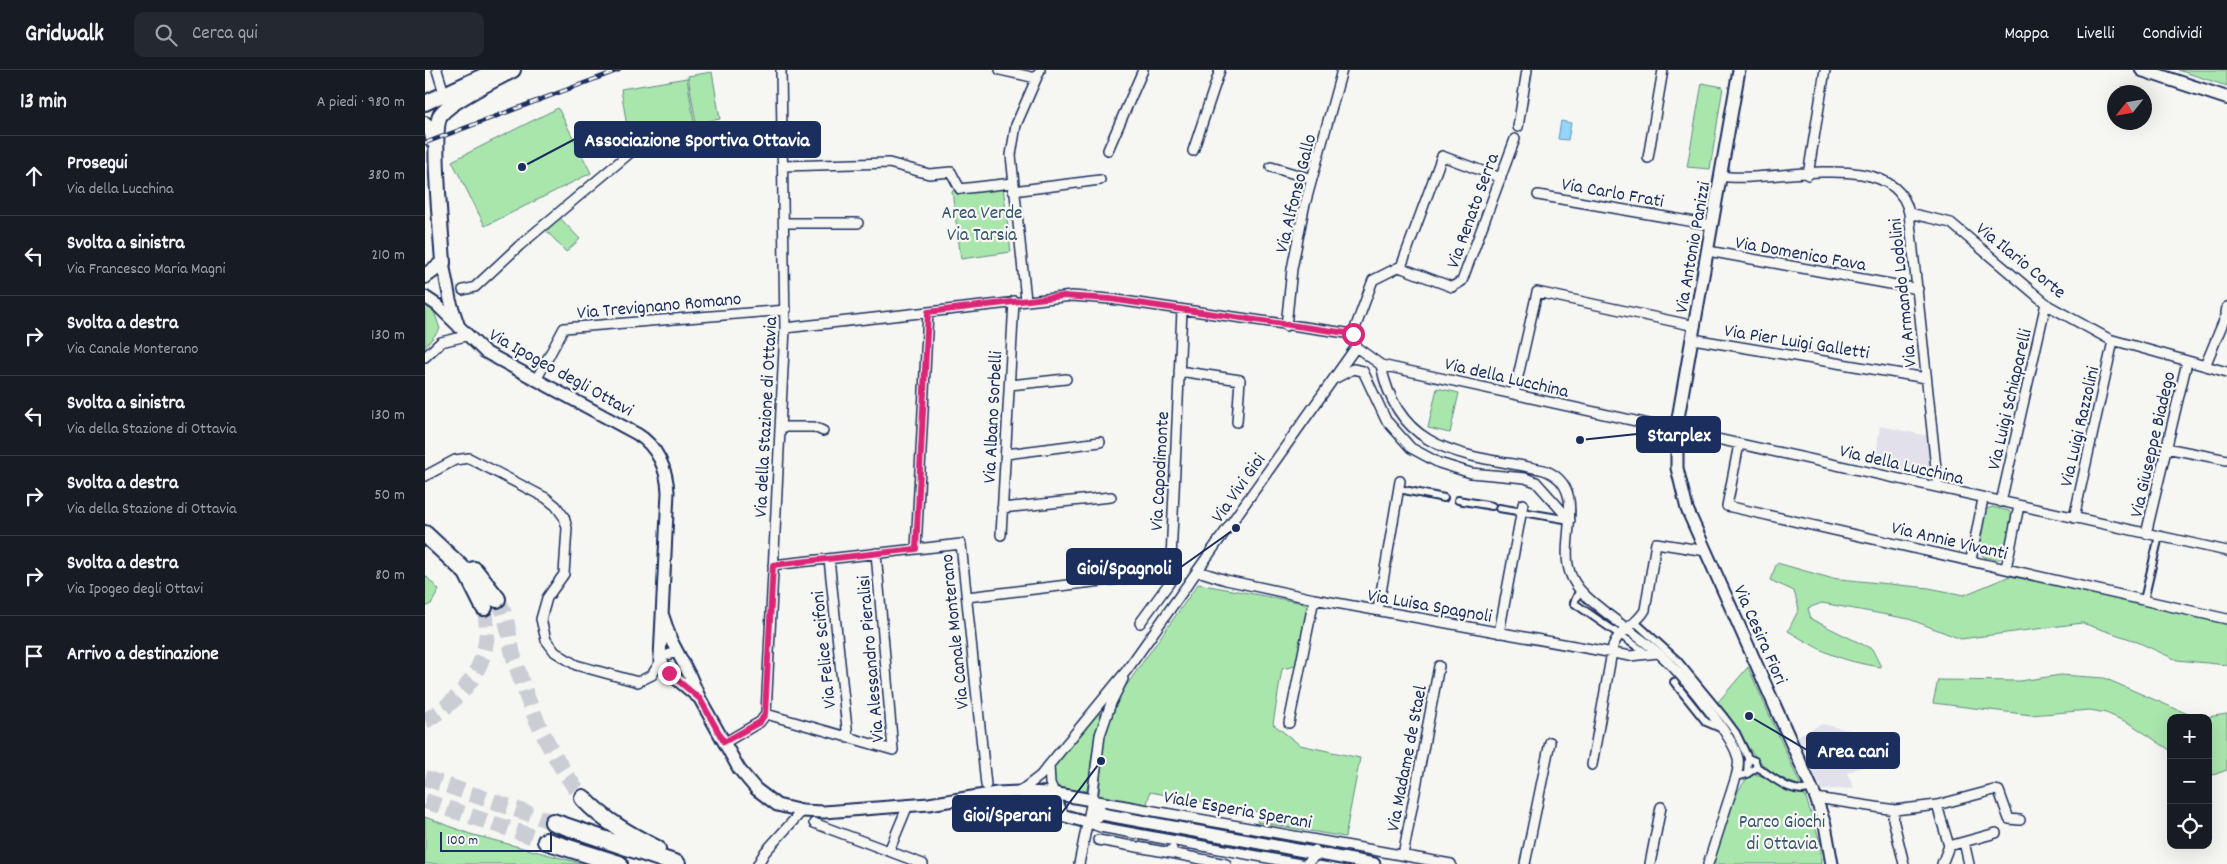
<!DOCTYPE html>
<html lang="it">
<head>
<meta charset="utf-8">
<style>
  :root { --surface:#171b24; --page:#242831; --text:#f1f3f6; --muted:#9ea1a6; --line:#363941 }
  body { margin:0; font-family:Dekko,sans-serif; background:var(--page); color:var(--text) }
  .controls { position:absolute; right:15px; bottom:15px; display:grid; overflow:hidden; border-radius:10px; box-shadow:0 5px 20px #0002 }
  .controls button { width:45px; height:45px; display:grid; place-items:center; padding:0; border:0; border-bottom:1px solid var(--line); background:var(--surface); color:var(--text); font:25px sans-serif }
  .compass { position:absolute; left:1682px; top:15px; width:45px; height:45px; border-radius:50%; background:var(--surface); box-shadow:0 5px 20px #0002; rotate:239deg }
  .scale { position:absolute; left:15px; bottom:12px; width:112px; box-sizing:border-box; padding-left:5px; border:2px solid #1b2f5e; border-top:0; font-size:14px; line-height:18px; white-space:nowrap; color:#1b2f5e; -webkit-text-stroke:4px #f6f6f2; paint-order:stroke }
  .stop { position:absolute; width:15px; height:15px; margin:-11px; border:4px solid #db2777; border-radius:50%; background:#fff }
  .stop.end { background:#db2777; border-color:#fff; box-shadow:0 1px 5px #0008 }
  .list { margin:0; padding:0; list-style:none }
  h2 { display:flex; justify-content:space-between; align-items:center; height:65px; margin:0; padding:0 20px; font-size:21px }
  h2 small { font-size:16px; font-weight:400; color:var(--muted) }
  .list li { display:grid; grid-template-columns:32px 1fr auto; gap:15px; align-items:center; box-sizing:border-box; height:80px; padding:0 20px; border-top:1px solid var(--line) }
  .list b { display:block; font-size:19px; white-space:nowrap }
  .list p { margin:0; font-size:16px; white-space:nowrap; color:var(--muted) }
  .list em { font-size:16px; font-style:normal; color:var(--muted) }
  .icon { flex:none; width:28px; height:28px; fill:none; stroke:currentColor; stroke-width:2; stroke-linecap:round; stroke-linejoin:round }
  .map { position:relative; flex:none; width:1802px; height:794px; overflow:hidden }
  header { display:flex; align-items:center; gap:30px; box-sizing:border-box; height:70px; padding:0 25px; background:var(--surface); border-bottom:1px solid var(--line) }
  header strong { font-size:24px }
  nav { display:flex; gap:28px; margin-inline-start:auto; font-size:18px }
  .search { width:350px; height:45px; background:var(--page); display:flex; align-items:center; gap:12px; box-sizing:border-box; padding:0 18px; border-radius:10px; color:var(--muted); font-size:19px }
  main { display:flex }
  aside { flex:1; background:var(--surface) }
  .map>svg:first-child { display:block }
  .built { fill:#e2e0eb }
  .green { fill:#a9e6ac; stroke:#628a85 }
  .water { fill:#96d5f7; stroke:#6593ba }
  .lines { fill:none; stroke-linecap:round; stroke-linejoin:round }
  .motorway-tunnel { stroke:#caced4; stroke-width:16; stroke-dasharray:16 8; stroke-linecap:butt }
  .pedestrian-casing { stroke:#1b2f5e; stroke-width:10 }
  .minor-casing { stroke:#1b2f5e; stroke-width:12 }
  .tertiary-casing { stroke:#1b2f5e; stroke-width:15 }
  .secondary-casing { stroke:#1b2f5e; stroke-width:16 }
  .primary-casing { stroke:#1b2f5e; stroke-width:18 }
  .motorway-casing { stroke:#1b2f5e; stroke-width:20 }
  .pedestrian { stroke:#f6f6f2; stroke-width:6 }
  .minor { stroke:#f6f6f2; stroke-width:9 }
  .tertiary { stroke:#f6f6f2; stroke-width:11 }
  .secondary { stroke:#f6f6f2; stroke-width:12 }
  .primary { stroke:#f6f6f2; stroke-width:14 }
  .motorway { stroke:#f6f6f2; stroke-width:16 }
  .rail-casing { stroke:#1b2f5e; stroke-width:4.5 }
  .rail { stroke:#f6f6f2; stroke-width:2.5; stroke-dasharray:8; stroke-linecap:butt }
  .route { stroke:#db2777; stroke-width:6 }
  .labels { text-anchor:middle; stroke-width:4.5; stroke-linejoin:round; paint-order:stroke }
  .street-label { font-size:19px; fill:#1b2f5e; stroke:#f6f6f2 }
  .park-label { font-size:19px; fill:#37546e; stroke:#f6f6f2 }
  .leader { fill:none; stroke:#1b2f5e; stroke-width:2 }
  .callout-dot { fill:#1b2f5e; stroke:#f6f6f2; stroke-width:2 }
  .callout { fill:#1b2f5e; stroke:#1b2f5e; stroke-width:2 }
  .callout-label { font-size:20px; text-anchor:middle; font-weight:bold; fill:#fff }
</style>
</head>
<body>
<header>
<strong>Gridwalk</strong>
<div class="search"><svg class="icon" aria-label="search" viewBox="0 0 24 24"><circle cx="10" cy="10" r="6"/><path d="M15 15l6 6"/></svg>Cerca qui</div>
<nav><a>Mappa</a><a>Livelli</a><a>Condividi</a></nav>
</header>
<main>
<aside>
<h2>13 min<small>A piedi · 980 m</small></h2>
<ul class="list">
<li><svg class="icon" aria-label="ahead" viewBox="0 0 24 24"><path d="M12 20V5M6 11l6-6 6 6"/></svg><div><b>Prosegui</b><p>Via della Lucchina</p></div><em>380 m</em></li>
<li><svg class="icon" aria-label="left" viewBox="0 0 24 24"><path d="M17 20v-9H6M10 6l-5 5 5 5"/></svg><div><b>Svolta a sinistra</b><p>Via Francesco Maria Magni</p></div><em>210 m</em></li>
<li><svg class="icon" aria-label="right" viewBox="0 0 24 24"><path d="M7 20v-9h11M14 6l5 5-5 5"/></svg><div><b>Svolta a destra</b><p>Via Canale Monterano</p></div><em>130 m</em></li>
<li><svg class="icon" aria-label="left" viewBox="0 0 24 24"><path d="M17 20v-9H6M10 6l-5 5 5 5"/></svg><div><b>Svolta a sinistra</b><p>Via della Stazione di Ottavia</p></div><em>130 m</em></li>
<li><svg class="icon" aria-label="right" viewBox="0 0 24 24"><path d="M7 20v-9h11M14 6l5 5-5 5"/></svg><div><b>Svolta a destra</b><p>Via della Stazione di Ottavia</p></div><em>50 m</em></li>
<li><svg class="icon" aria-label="right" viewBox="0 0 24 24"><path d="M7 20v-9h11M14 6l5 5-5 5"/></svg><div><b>Svolta a destra</b><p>Via Ipogeo degli Ottavi</p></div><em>80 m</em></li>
<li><svg class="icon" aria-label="arrive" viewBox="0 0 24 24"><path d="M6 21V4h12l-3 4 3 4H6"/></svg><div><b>Arrivo a destinazione</b></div></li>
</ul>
</aside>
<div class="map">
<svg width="1802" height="794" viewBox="0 0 1802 794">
  <rect width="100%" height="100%" fill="#f6f6f2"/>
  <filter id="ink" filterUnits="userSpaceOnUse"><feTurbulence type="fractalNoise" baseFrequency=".02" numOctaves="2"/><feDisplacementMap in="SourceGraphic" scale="10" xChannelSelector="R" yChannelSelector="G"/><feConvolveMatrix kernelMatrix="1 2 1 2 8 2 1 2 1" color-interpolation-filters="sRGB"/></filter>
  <g filter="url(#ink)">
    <path class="built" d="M1455 356 1504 366 1507 408 1450 395Z
      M1397 654 1428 661 1444 694 1422 703 1429 718 1397 720 1372 666Z"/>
    <path class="green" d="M1753 0H1802V16Z
      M287 2 295 49 271 53 263 6Z
      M262 8 269 52 203 63 196 19Z
      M1277 13 1298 17 1285 99 1262 97Z
      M133 38 166 103 60 156 27 91Z
      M578 116 586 182 536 189 527 121Z
      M135 148 155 169 141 182 121 160Z
      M0 230 7 235 15 259 0 277Z
      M1012 318 1034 323 1025 363 1003 358Z
      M1567 437 1584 441C1593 451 1584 486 1572 490L1559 487 1552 479 1560 440Z
      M1352 493 1405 508 1504 518 1539 525 1585 506 1802 552V595L1752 590 1708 570 1657 553 1536 569 1484 549 1397 533 1383 538 1386 549 1447 579 1456 597C1415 591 1398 582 1363 561L1374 539 1369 521 1345 510Z
      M0 505 14 520 6 534 0 537Z
      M773 514 884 534 871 596 857 599 848 654 875 675 935 688 920 767 832 752 834 742 725 722 722 734 674 725 679 665 696 623Z
      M1323 597 1376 716C1331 703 1318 667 1293 632Z
      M1636 605 1679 608 1772 648H1746V681L1706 654 1681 643 1665 640 1606 645 1508 633 1513 610 1595 611Z
      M670 642 677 644 670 664 662 721 631 718 628 698 630 690Z
      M1802 644V700L1785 706 1783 648H1776Z
      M1328 704C1346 706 1358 721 1380 725L1396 775V794H1288C1296 771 1307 716 1328 704Z
      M0 747 45 764 159 794H0Z"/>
    <path class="water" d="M1136 51 1146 53 1143 70 1133 69Z"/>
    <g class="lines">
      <path class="motorway-tunnel" d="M72 529C84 546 83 571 90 591 104 639 127 689 158 728
        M0 651C43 626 71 587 59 537
        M0 708 128 752
        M0 731 121 771"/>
      <defs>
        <path id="pedestrian" d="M974 419 1019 428
          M1033 430 1067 436
          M1074 438 1145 450
          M1155 519 1149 533 1224 585
          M1719 530 1734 466
          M1210 552 1252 590 1299 647 1311 663 1323 688 1322 704 1311 707
          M1249 612 1281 652 1295 658
          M1332 697C1348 707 1367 726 1387 718
          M1322 704 1332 697 1330 691 1323 688"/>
        <path id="minor" d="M12 0 19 23
          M575 0 611 8
          M1093 57 1102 0
          M1090 69 1037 211 1027 217 974 197 948 210 928 264 931 277 956 295 1802 481
          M683 80 718 0
          M768 81 795 0
          M1223 88 1238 0
          M358 96 464 93 504 104 526 102 535 119 587 113
          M846 97 887 109
          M1383 105 1400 0
          M1296 106C1345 115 1470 74 1484 143L1513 417
          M588 121 675 110
          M1113 125 1287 155
          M1484 143 1526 153 1624 236 1684 269 1802 302
          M360 153H433
          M1283 181 1493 219
          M976 197 1017 86 1076 108
          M38 220 50 217 94 176 218 72 234 69 357 66
          M601 230 586 85 591 55 615 0
          M1801 243 1802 237
          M861 256 867 199 879 138 917 0
          M360 258 647 226 685 229 928 264
          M1268 269 1501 308
          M0 287 16 272 41 266
          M956 295C974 387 1044 384 1119 400 1162 416 1137 464 1143 495 1145 507 1153 519 1162 527 1186 549 1215 566 1239 588 1256 604 1306 664 1312 685 1315 692 1313 700 1311 707L1283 794
          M1780 296 1800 248
          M754 301 815 310 812 352
          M911 308 928 299 938 301 961 350 986 378 1014 393 1046 403 1100 408 1111 412 1145 450
          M111 310 139 258 361 240
          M585 315 641 309
          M1089 324 1112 222 1270 256
          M356 357H389L398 361
          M1314 374 1302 436 1802 549
          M1741 378 1802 390
          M581 384 675 372
          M0 406 30 390 44 388 121 428 131 436 139 447 142 458 139 504 122 528 116 549 121 570 130 582 151 595 213 612 227 605 239 586 252 582
          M1576 432 1621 233
          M577 438 686 427
          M1649 448 1688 271
          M1721 464 1762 292
          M576 465 589 231
          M491 479 503 242
          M404 489 423 668
          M1546 490 1558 429
          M348 495 536 474 561 715
          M1581 498 1594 436
          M773 501 801 510 889 529 1205 586 1233 583
          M542 527 744 503
          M953 540 975 411
          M715 553 745 512 757 240
          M1074 563 1098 434
          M341 644 468 680 451 483
          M864 653 889 529
          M299 673 335 652 341 644 360 258 356 0
          M624 695 625 713 638 744
          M1167 695 1188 576C1194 559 1212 555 1220 540L1231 473 1281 481
          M594 722 615 706 702 600 931 277
          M1391 728 1470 740 1512 735 1569 720 1574 721 1584 749 1595 750
          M667 730 1026 794
          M1512 735 1524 776 1571 763
          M1470 740 1468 749 1479 794
          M662 752 675 757 875 794
          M389 753 498 794
          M673 770 746 783
          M1539 772 1544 794
          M747 779 746 783 801 794
          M464 781 483 735
          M978 785 1014 596
          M333 794 340 782 377 741
          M654 794 667 730 675 665 686 633 698 609
          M881 794 892 784 890 780
          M1100 794 1125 672
          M1225 794 1236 737
          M1517 794 1524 776"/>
        <path id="tertiary" d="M1314 0 1252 354V398L1262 439 1391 728 1400 755 1407 794
          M18 193 25 230 34 257
          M0 227 12 235 60 282 212 364C232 376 242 399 243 422L235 588 242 601 273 627
          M238 546 246 570 265 606 275 629 314 699 331 719 352 735 377 741 399 742 504 734 572 723 594 722 627 723 667 730 677 744
          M600 724 640 746 662 752 677 744 949 794"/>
        <path id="secondary" d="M1717 0 1802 28"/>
        <path id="primary" d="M0 33 71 0
          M0 54 6 60 9 72
          M0 206 18 193C17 169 5 58 16 44 27 30 71 9 88 0"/>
        <path id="motorway" d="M0 464 42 503 59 537
          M49 500 72 529
          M158 728C179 751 205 765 232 779
          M128 752 252 794
          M121 771 194 794"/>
      </defs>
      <use href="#pedestrian" class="pedestrian-casing"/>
      <use href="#minor" class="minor-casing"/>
      <use href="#tertiary" class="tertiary-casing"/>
      <use href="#secondary" class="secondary-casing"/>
      <use href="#primary" class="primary-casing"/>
      <use href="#motorway" class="motorway-casing"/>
      <use href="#pedestrian" class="pedestrian"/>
      <use href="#minor" class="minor"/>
      <use href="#tertiary" class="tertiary"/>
      <use href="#secondary" class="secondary"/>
      <use href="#primary" class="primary"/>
      <use href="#motorway" class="motorway"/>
      <defs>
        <path id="rail" d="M0 73 194 0"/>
      </defs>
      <use href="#rail" class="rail-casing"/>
      <use href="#rail" class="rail"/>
    </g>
  </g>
  <g class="lines" filter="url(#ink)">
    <path class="route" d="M244 603 275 629 299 672 335 652 340 644 348 495 491 479 503 242 638 226 685 229 928 264"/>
  </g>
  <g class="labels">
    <g class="street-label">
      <text transform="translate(1188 121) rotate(10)" y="7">Via Carlo Frati</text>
      <text transform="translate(869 123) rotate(-76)" y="7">Via Alfonso Gallo</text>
      <text transform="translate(1046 140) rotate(-70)" y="7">Via Renato Serra</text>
      <text transform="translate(1266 177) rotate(-80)" y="7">Via Antonio Panizzi</text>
      <text transform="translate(1376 182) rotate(10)" y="7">Via Domenico Fava</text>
      <text transform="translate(1597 189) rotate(39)" y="7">Via Ilario Corte</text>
      <text transform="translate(1476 223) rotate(-96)" y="7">Via Armando Lodolini</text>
      <text transform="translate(234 234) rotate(-5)" y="7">Via Trevignano Romano</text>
      <text transform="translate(1372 270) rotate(9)" y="7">Via Pier Luigi Galletti</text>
      <text transform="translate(137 301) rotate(29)" y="7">Via Ipogeo degli Ottavi</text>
      <text transform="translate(1082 306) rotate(13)" y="7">Via della Lucchina</text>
      <text transform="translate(1583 329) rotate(-77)" y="7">Via Luigi Schiaparelli</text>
      <text transform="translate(339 347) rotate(-87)" y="7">Via della Stazione di Ottavia</text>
      <text transform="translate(566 347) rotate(-87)" y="7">Via Albano Sorbelli</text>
      <text transform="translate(1653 356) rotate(-77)" y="7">Via Luigi Razzolini</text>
      <text transform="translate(1726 374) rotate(-77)" y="7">Via Giuseppe Biadego</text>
      <text transform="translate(1477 393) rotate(13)" y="7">Via della Lucchina</text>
      <text transform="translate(733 401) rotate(-87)" y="7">Via Capodimonte</text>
      <text transform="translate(812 417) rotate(-55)" y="7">Via Vivi Gioi</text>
      <text transform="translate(1525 469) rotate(13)" y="7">Via Annie Vivanti</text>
      <text transform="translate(1005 534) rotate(10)" y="7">Via Luisa Spagnoli</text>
      <text transform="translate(528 562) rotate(-96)" y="7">Via Canale Monterano</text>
      <text transform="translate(1337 564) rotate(66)" y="7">Via Cesira Fiori</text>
      <text transform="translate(397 580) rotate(-96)" y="7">Via Felice Scifoni</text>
      <text transform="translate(444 589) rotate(-95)" y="7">Via Alessandro Pieralisi</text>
      <text transform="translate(980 688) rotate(-79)" y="7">Via Madame de Stael</text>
      <text transform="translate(813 738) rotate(10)" y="7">Viale Esperia Sperani</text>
    </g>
    <g class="park-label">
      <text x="557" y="148">Area Verde<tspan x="557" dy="22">Via Tarsia</tspan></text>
      <text x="1357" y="757">Parco Giochi<tspan x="1357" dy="22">di Ottavia</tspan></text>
    </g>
  </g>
  <path class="leader" d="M97 97L150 69M1155 370L1212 364M811 458L756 497M1324 646L1382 680M676 691L636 744"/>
  <g class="callout-dot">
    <circle cx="97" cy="97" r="5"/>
    <circle cx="1155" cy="370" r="5"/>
    <circle cx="811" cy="458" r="5"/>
    <circle cx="1324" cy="646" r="5"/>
    <circle cx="676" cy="691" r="5"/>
  </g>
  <g class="callout">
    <rect x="150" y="52" width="245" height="35" rx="5"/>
    <rect x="1212" y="347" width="83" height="35" rx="5"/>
    <rect x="642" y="479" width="114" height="35" rx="5"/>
    <rect x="1382" y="663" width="92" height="35" rx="5"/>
    <rect x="528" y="726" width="108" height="35" rx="5"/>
  </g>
  <g class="callout-label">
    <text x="272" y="76">Associazione Sportiva Ottavia</text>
    <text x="1254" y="371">Starplex</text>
    <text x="699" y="504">Gioi/Spagnoli</text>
    <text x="1428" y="687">Area cani</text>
    <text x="582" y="751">Gioi/Sperani</text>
  </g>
</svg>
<div class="controls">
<button>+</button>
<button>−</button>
<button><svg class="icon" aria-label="locate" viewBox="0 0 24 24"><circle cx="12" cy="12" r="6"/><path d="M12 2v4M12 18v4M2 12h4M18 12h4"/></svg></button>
</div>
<svg class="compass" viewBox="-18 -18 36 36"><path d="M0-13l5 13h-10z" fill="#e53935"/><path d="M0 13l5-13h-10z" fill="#9ea1a6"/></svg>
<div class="scale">100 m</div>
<div class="stop" style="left:928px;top:264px"></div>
<div class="stop end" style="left:244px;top:603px"></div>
</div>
</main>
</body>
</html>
